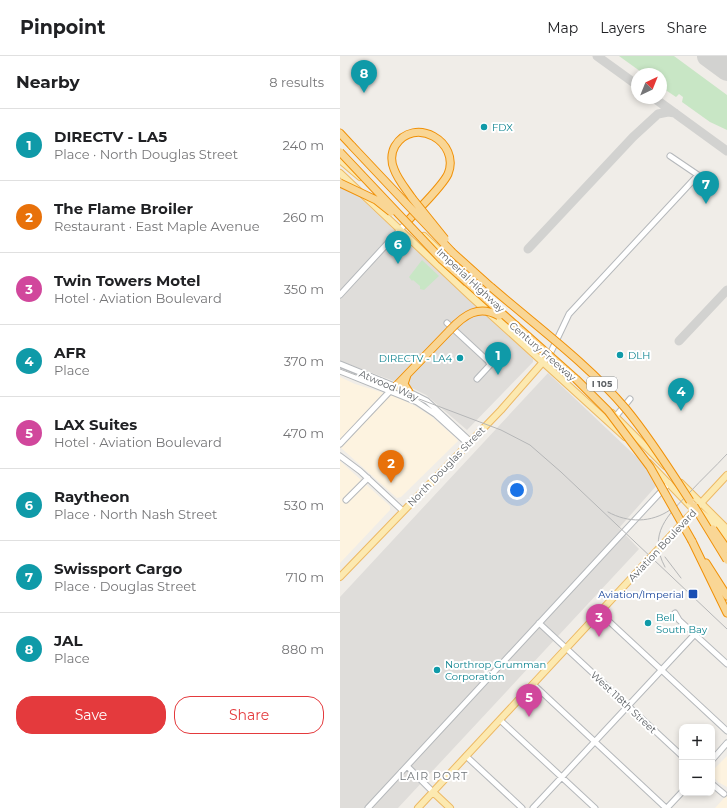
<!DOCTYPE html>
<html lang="en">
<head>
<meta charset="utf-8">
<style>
  :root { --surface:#fff; --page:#f6f6f6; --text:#202124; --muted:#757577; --line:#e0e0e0; --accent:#e43a3d }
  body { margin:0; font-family:Montserrat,sans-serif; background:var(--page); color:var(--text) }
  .controls { position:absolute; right:12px; bottom:12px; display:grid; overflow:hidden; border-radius:8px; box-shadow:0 2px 6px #0003 }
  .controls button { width:36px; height:36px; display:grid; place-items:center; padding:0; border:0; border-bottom:1px solid var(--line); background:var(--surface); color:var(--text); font:20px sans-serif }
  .compass { position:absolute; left:291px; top:12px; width:36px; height:36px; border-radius:50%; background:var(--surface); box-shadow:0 2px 6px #0003; rotate:43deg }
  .you { position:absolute; left:177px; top:434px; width:14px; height:14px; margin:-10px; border:3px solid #fff; border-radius:50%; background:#1a73e8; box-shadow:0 0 0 6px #1a73e833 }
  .badge { display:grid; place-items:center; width:26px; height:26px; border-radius:50%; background:var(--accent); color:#fff; font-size:13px; font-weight:700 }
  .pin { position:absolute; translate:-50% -33px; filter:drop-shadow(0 1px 2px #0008) }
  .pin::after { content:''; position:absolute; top:21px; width:14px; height:12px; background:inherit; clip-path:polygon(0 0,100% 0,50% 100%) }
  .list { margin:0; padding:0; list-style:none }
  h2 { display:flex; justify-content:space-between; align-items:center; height:52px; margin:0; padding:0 16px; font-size:17px }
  h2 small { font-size:13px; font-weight:400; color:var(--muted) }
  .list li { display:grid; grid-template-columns:26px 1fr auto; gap:12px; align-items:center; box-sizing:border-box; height:72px; padding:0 16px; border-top:1px solid var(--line) }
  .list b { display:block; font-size:15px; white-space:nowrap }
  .list p { margin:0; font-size:13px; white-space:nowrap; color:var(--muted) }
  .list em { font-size:13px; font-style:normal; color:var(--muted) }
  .actions { display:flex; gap:8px; padding:12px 16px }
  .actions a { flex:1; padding:9px 0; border:1px solid var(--accent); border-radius:16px; text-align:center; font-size:14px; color:var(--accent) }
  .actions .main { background:var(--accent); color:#fff }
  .map { position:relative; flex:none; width:387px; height:752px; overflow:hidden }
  header { display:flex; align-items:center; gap:24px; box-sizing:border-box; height:56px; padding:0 20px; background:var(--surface); border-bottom:1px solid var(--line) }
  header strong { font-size:19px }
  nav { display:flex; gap:22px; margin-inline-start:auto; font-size:14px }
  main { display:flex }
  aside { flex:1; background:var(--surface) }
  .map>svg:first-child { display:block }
  .commercial { fill:#fdf3e0 }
  .industrial { fill:#dfddda }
  .green { fill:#c8e6c5 }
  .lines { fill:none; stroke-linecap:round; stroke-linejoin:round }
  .taxiway { stroke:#d2d2d0; stroke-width:9 }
  .runway { stroke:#d2d2d0; stroke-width:22 }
  .minor-casing { stroke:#b5b8bb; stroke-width:7 }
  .major-casing { stroke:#edb964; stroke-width:8 }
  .highway-casing { stroke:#f09108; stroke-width:9 }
  .minor { stroke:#fff; stroke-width:5 }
  .major { stroke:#fce9b0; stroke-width:6 }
  .highway { stroke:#f9d695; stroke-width:7 }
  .tram { stroke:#b5b6b7; stroke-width:1 }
  .highway-bridge-casing { stroke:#f09108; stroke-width:9; stroke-linecap:butt }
  .highway-bridge { stroke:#f9d695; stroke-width:7 }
  .culture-dot { fill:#0f9aa8; stroke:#fff; stroke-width:1.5 }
  .transit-dot { fill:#1a4fb4; stroke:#fff; stroke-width:1.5 }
  .labels { text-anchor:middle; stroke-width:4; stroke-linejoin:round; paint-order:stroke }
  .shield { fill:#fff; stroke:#8f9295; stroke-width:1 }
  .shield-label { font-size:9px; font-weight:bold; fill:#5f6367 }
  .culture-label { font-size:10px; fill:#0d838f; stroke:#fff; text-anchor:start }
  .street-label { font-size:10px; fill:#5f6367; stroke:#fff }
  .transit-label { font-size:10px; fill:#164399; stroke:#fff; text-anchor:end }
  .neighbourhood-label { font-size:11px; letter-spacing:1px; fill:#707579; stroke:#fff }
</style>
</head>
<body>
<header>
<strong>Pinpoint</strong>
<nav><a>Map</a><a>Layers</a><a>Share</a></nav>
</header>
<main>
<aside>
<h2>Nearby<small>8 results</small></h2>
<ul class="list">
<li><span class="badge" style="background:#0f9aa8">1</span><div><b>DIRECTV - LA5</b><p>Place · North Douglas Street</p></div><em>240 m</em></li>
<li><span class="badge" style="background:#e8710a">2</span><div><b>The Flame Broiler</b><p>Restaurant · East Maple Avenue</p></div><em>260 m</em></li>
<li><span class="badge" style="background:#d1479c">3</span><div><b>Twin Towers Motel</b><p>Hotel · Aviation Boulevard</p></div><em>350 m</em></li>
<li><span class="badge" style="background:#0f9aa8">4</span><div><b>AFR</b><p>Place</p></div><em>370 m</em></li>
<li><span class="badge" style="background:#d1479c">5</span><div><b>LAX Suites</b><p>Hotel · Aviation Boulevard</p></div><em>470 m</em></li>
<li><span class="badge" style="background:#0f9aa8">6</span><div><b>Raytheon</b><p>Place · North Nash Street</p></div><em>530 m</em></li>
<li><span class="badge" style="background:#0f9aa8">7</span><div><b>Swissport Cargo</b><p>Place · Douglas Street</p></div><em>710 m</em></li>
<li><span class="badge" style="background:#0f9aa8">8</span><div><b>JAL</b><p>Place</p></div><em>880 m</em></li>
</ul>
<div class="actions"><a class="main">Save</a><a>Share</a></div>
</aside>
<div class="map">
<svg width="387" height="752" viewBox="0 0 387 752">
  <rect width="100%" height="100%" fill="#f0ede8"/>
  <path class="commercial" d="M0 321 15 328 57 341 75 350 91 360 117 383 118 385 61 441 57 442 0 391Z
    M0 405 50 450V454L0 507Z
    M387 700V731L378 726 372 719V715Z
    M387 739V752H375Z"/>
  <path class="industrial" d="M0 123 193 303V306L127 374 86 339 70 331 0 305Z
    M208 317 305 409 317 429 279 472 299 493 58 752H0V541Z"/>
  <path class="green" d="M279 0H334L387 39V74L370 66 342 46 343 41 339 38 336 41 321 31V18H304Z
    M82 204 99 220 84 234 80 233V230L73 224 72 225 69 221Z"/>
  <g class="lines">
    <path class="taxiway" d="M257 0 297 29
      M314 42 387 95
      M188 193 293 81 318 58 328 56 335 57
      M339 285 387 234"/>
    <path class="runway" d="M368 0 387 14"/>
    <defs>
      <path id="minor" d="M0 239 68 165
        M107 267 148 305 150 309 137 323
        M210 298 229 258 358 119 330 100
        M0 308 69 336 87 345 131 386
        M0 315 77 346 95 358 128 388
        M276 360 290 343
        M0 388 52 333
        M0 400 20 415 63 455
        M6 444 28 422
        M259 556 387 675
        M335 557 339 564 387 608
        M199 567 342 700
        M193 628 326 752
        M160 664 255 752
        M126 700 182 752
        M372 704 387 687
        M67 710 93 736
        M372 728 384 738
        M28 752 329 427
        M193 752 355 578
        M327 752 342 736"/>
      <path id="major" d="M0 104 20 121
        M0 117 130 240 285 381
        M84 180 144 237
        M127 231 165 266 171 269H176
        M272 357 325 410
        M309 407 355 455
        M341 427 387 473
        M358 454 387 478
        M365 464 387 484
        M0 521 161 354 210 298
        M93 736 110 752
        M78 752 387 419"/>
      <path id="highway" d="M0 77 12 90
        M68 165C78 153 102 131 108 118 121 86 74 59 55 90 51 97 51 106 54 113 58 124 66 133 72 142
        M112 196 151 231
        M67 319 64 328 69 336
        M56 330 110 274
        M352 485 387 557
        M366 507 387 540"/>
    </defs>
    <use href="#minor" class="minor-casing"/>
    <use href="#major" class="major-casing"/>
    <use href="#highway" class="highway-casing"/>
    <use href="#minor" class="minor"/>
    <use href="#major" class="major"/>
    <use href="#highway" class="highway"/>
    <path class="tram" d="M0 313 161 374 190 389 221 416 387 573
      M268 456C288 467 311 467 330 454
      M325 501 341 522
      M325 511C307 478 328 459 350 436 362 423 375 411 387 398"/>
    <defs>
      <path id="highway-bridge" d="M12 90 112 196
        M0 96 102 204 236 323 268 355 310 411 352 485
        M0 127 36 144 51 156
        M72 142 105 183
        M151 231C196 270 247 307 286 353 310 382 330 414 350 445
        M110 274C124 259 139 248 159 260
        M354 450 387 504
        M373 473 387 493"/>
    </defs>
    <use href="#highway-bridge" class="highway-bridge-casing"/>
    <use href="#highway-bridge" class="highway-bridge"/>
  </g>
  <g class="culture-dot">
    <circle cx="144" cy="71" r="4"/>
    <circle cx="280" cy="299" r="4"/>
    <circle cx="120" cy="302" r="4"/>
    <circle cx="308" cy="567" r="4"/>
    <circle cx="97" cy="614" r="4"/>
  </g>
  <rect class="transit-dot" x="348" y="533" width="10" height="10" rx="2"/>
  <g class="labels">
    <rect class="shield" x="247" y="321" width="30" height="14" rx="3"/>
    <g class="shield-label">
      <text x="262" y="331">I 105</text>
    </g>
    <g class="culture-label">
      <text x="152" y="75">FDX</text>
      <text x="288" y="303">DLH</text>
      <text x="112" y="306" text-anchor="end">DIRECTV - LA4</text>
      <text x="316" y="565">Bell<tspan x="316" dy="12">South Bay</tspan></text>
      <text x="105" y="612">Northrop Grumman<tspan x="105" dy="12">Corporation</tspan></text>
    </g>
    <g class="street-label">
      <text transform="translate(131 224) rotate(43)" y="4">Imperial Highway</text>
      <text transform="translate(203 295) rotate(41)" y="4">Century Freeway</text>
      <text transform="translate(49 329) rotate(23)" y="4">Atwood Way</text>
      <text transform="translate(106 410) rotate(-46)" y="4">North Douglas Street</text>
      <text transform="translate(322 489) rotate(-47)" y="4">Aviation Boulevard</text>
      <text transform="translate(284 646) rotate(43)" y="4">West 118th Street</text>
    </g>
    <g class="transit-label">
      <text x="344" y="542">Aviation/Imperial</text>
    </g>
    <g class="neighbourhood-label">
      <text x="94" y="724">LAIR PORT</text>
    </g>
  </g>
</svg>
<div class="controls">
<button>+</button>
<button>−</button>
</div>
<svg class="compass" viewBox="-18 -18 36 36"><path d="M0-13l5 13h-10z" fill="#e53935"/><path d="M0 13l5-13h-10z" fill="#757577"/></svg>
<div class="you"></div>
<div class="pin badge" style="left:158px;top:319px;background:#0f9aa8">1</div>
<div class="pin badge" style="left:51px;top:427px;background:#e8710a">2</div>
<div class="pin badge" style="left:259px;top:581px;background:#d1479c">3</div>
<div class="pin badge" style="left:341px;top:355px;background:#0f9aa8">4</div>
<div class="pin badge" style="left:189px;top:661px;background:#d1479c">5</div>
<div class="pin badge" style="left:58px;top:208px;background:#0f9aa8">6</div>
<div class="pin badge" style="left:366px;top:148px;background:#0f9aa8">7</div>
<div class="pin badge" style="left:24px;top:37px;background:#0f9aa8">8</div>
</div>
</main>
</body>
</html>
